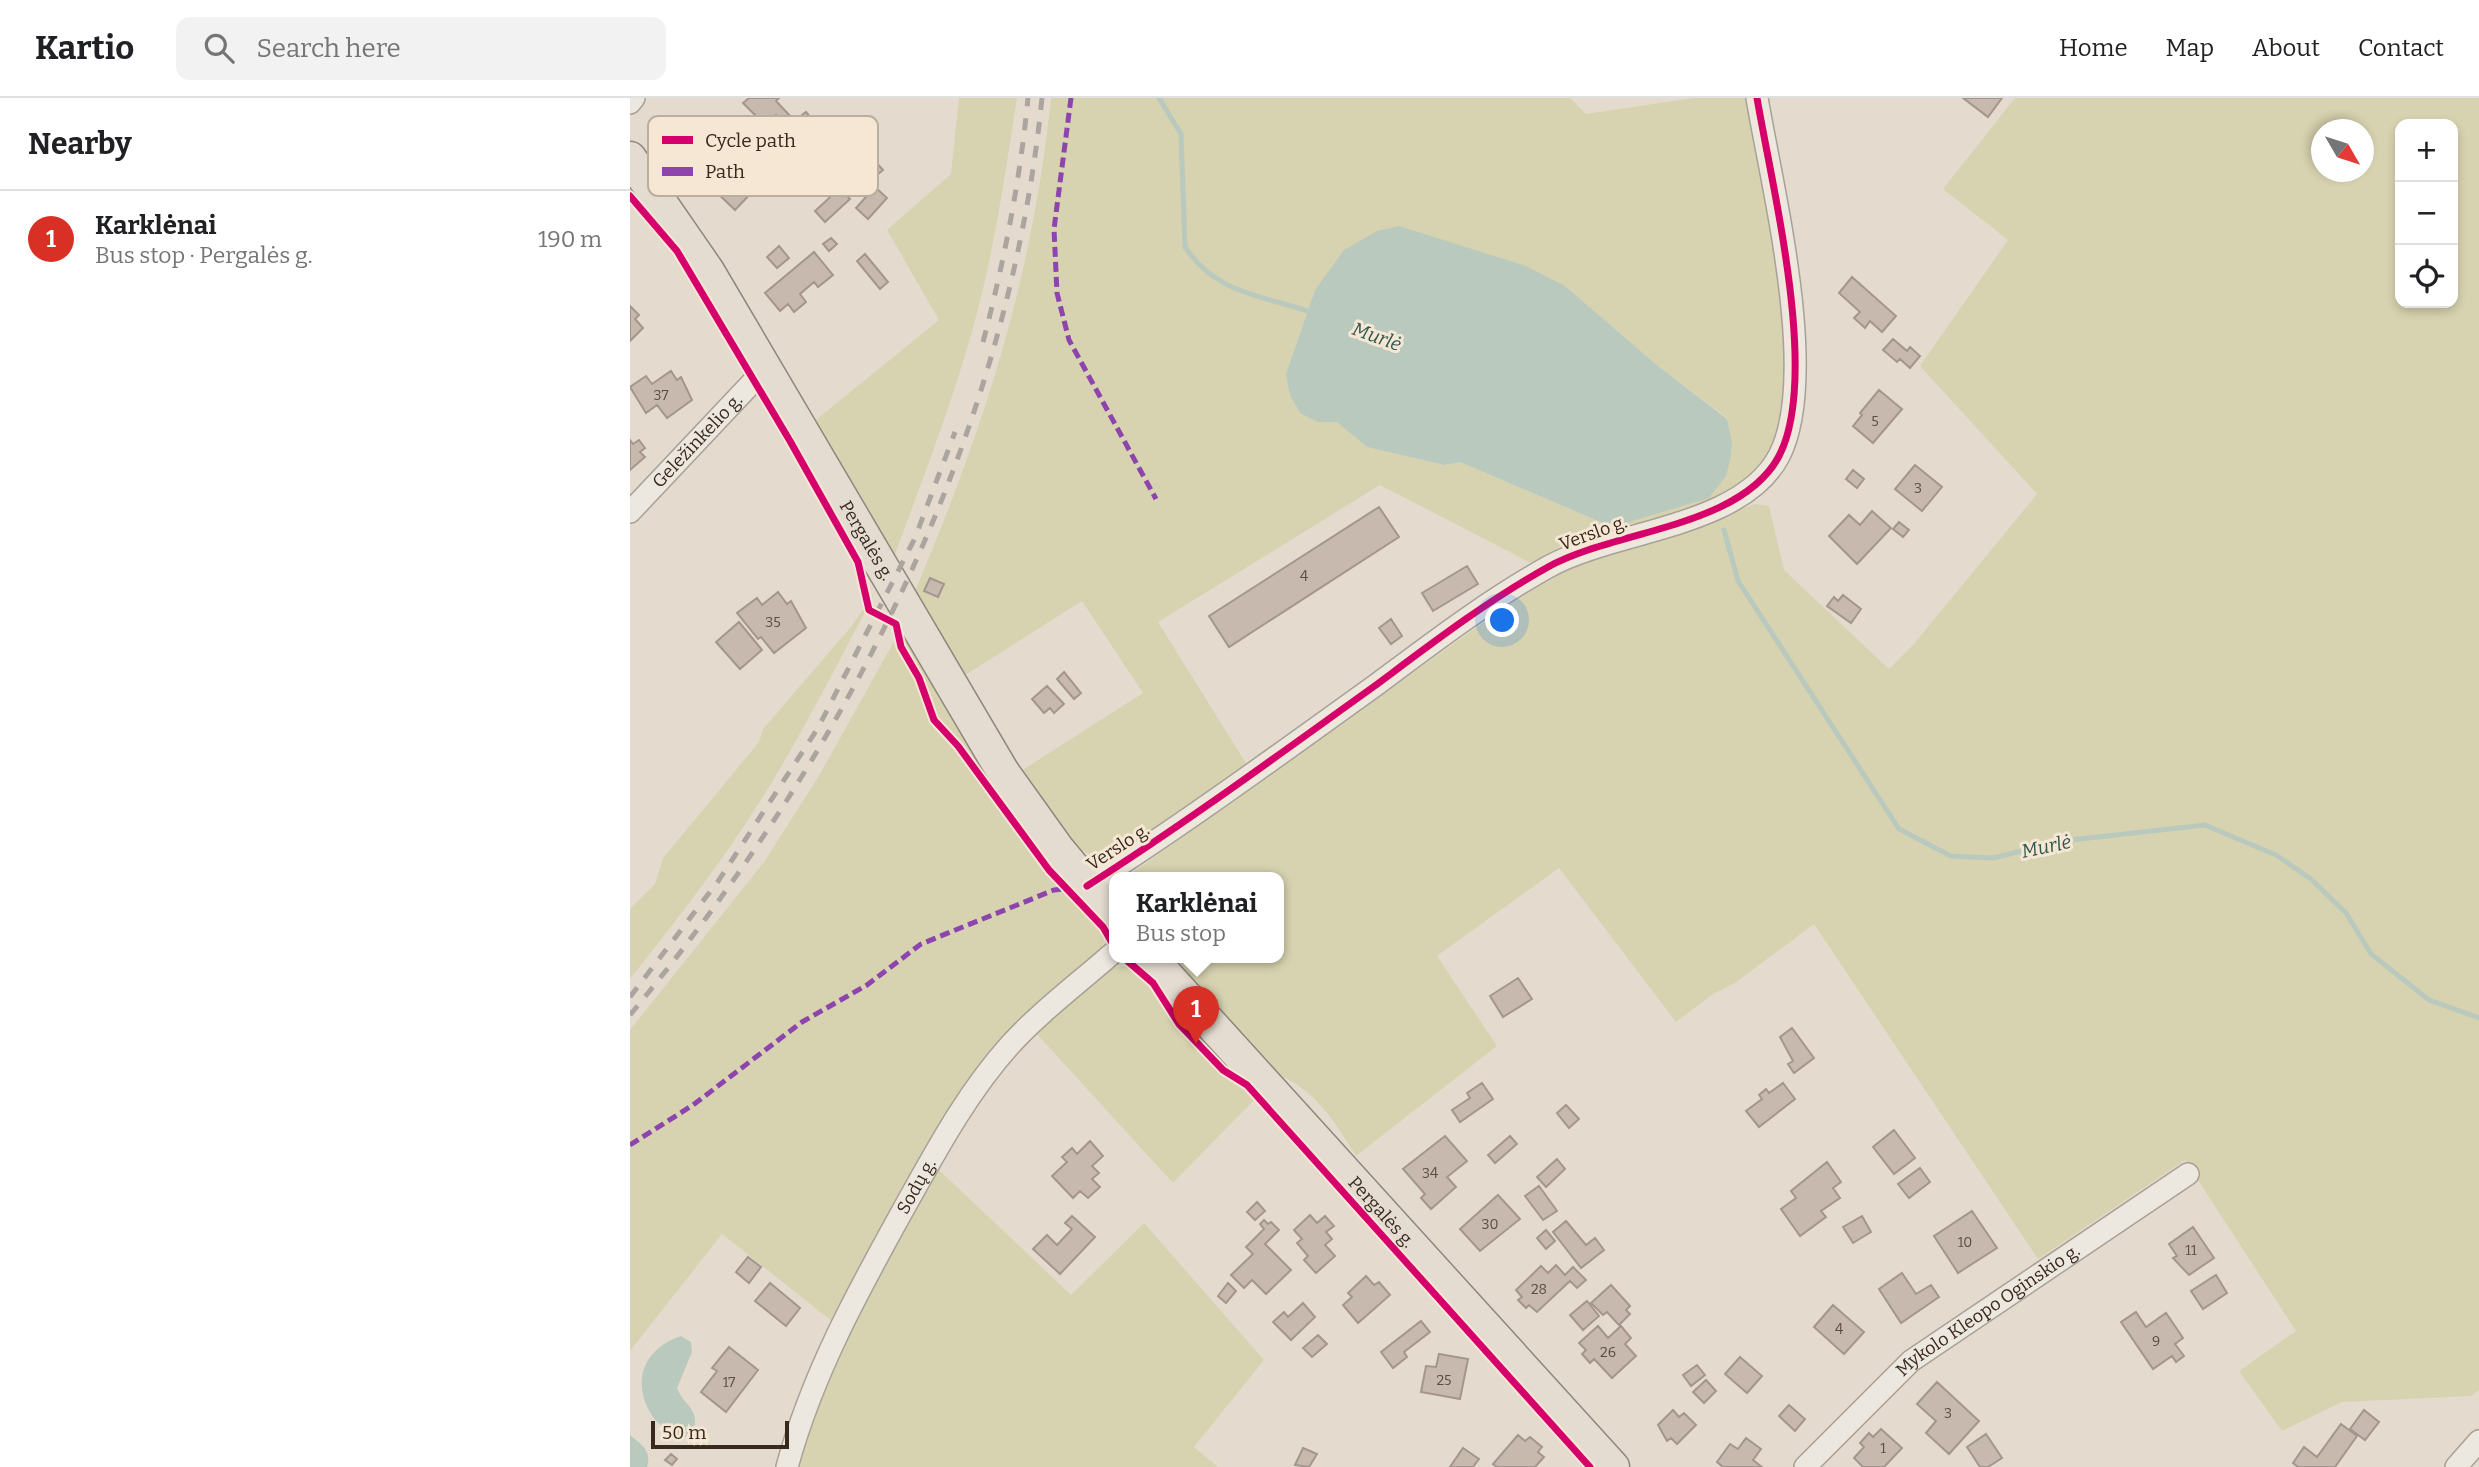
<!DOCTYPE html>
<html lang="en">
<head>
<meta charset="utf-8">
<style>
  :root { --surface:#fff; --page:#f2f2f2; --text:#202124; --muted:#757577; --line:#e0e0e0; --accent:#d93025 }
  body { margin:0; font-family:Bitter,serif; background:var(--page); color:var(--text) }
  .controls { position:absolute; right:21px; top:21px; display:grid; overflow:hidden; border-radius:14px; box-shadow:0 4px 10px #0003 }
  .controls button { width:63px; height:63px; display:grid; place-items:center; padding:0; border:0; border-bottom:2px solid var(--line); background:var(--surface); color:var(--text); font:35px sans-serif }
  .compass { position:absolute; left:1681px; top:21px; width:63px; height:63px; border-radius:50%; background:var(--surface); box-shadow:0 4px 10px #0003; rotate:129deg }
  .scale { position:absolute; left:21px; bottom:18px; width:138px; box-sizing:border-box; padding-left:7px; border:4px solid #38281e; border-top:0; font-size:19px; line-height:24px; white-space:nowrap; color:#38281e; -webkit-text-stroke:5px #f5e7d3; paint-order:stroke }
  .you { position:absolute; left:873px; top:523px; width:24px; height:24px; margin:-18px; border:5px solid #fff; border-radius:50%; background:#1a73e8; box-shadow:0 0 0 10px #1a73e833 }
  .badge { display:grid; place-items:center; width:46px; height:46px; border-radius:50%; background:var(--accent); color:#fff; font-size:23px; font-weight:700 }
  .pin { position:absolute; translate:-50% -58px; filter:drop-shadow(0 2px 4px #0008) }
  .pin::after { content:''; position:absolute; top:37px; width:24px; height:21px; background:inherit; clip-path:polygon(0 0,100% 0,50% 100%) }
  .popup { position:absolute; left:479px; top:774px; width:175px; height:91px; box-sizing:border-box; display:grid; place-content:center; border-radius:14px; background:var(--surface); filter:drop-shadow(0 2px 5px #0005); font-size:23px; white-space:nowrap; color:var(--muted) }
  .popup b { font-size:26px; color:var(--text) }
  .popup::after { content:''; position:absolute; left:50%; top:100%; margin-left:-14px; border:14px solid transparent; border-top-color:var(--surface) }
  .list { margin:0; padding:0; list-style:none }
  h2 { display:flex; justify-content:space-between; align-items:center; height:91px; margin:0; padding:0 28px; font-size:30px }
  h2 small { font-size:23px; font-weight:400; color:var(--muted) }
  .list li { display:grid; grid-template-columns:46px 1fr auto; gap:21px; align-items:center; box-sizing:border-box; height:98px; padding:0 28px; border-top:2px solid var(--line) }
  .list b { display:block; font-size:26px; white-space:nowrap }
  .list p { margin:0; font-size:23px; white-space:nowrap; color:var(--muted) }
  .list em { font-size:23px; font-style:normal; color:var(--muted) }
  .icon { flex:none; width:38px; height:38px; fill:none; stroke:currentColor; stroke-width:2; stroke-linecap:round; stroke-linejoin:round }
  .map { position:relative; flex:none; width:1849px; height:1369px; overflow:hidden }
  header { display:flex; align-items:center; gap:42px; box-sizing:border-box; height:98px; padding:0 35px; background:var(--surface); border-bottom:2px solid var(--line) }
  header strong { font-size:33px }
  nav { display:flex; gap:38px; margin-inline-start:auto; font-size:24px }
  .search { width:490px; height:63px; background:var(--page); display:flex; align-items:center; gap:18px; box-sizing:border-box; padding:0 24px; border-radius:14px; color:var(--muted); font-size:26px }
  main { display:flex }
  aside { flex:1; background:var(--surface) }
  .map>svg:first-child { display:block }
  .green { fill:#d7d3b0; fill-rule:evenodd }
  .water { fill:#b9c9bd }
  .lines { fill:none; stroke-linecap:round; stroke-linejoin:round }
  .stream { stroke:#b9c9bd; stroke-width:5 }
  .building { fill:#c8b9af; stroke:#a4968d; stroke-width:2 }
  .minor-casing { stroke:#a9a096; stroke-width:24 }
  .primary-casing { stroke:#8f867e; stroke-width:35 }
  .minor { stroke:#ece7df; stroke-width:21 }
  .primary { stroke:#e4dcd1; stroke-width:32 }
  .rail { stroke:#aca59f; stroke-width:5; stroke-dasharray:12 12; stroke-linecap:butt }
  .quiet { stroke:#8e44ad; stroke-width:5; stroke-dasharray:10 5; stroke-linecap:butt }
  .cycleway-casing { stroke:#f5e7d3; stroke-width:11 }
  .cycleway { stroke:#d6006c; stroke-width:7 }
  .labels { text-anchor:middle; stroke-width:6; stroke-linejoin:round; paint-order:stroke }
  .number-label { font-size:14px; fill:#5c4c42 }
  .street-label { font-size:18px; fill:#38281e; stroke:#f5e7d3 }
  .water-label { font-size:19px; font-style:italic; fill:#2e5850; stroke:#f5e7d3 }
  .key { fill:#f5e7d3; stroke:#bcae9d; stroke-width:2 }
  .key-label { font-size:19px; fill:#38281e }
</style>
</head>
<body>
<header>
<strong>Kartio</strong>
<div class="search"><svg class="icon" aria-label="search" viewBox="0 0 24 24"><circle cx="10" cy="10" r="6"/><path d="M15 15l6 6"/></svg>Search here</div>
<nav><a>Home</a><a>Map</a><a>About</a><a>Contact</a></nav>
</header>
<main>
<aside>
<h2>Nearby<small></small></h2>
<ul class="list">
<li><span class="badge">1</span><div><b>Karklėnai</b><p>Bus stop · Pergalės g.</p></div><em>190 m</em></li>
</ul>
</aside>
<div class="map">
<svg width="1849" height="1369" viewBox="0 0 1849 1369">
  <rect width="100%" height="100%" fill="#e4dbce"/>
  <path class="green" d="M329 0H387C375 77 364 155 343 230 321 309 291 385 263 462L182 325 309 222 257 132 321 76Z
    M421 0H940L956 16 1063 0H1118C1132 81 1188 319 1124 380 1097 405 1056 413 1022 425 982 438 942 453 901 465L750 387 528 524 619 670 493 755 470 760 445 750 391 673 513 595 452 503 332 579 283 498C354 330 402 183 421 0ZM935 188 1028 268 1097 320 1102 344 1101 358 973 425 830 364 814 367 737 349 656 276 685 192Z
    M1385 0H1849V1292L1841 1298 1712 1304 1652 1333 1609 1273 1666 1233 1555 1062 1408 1161 1184 826 1105 885 1083 896 1046 924 929 770 807 858 867 948 726 1058C707 1027 685 991 650 978L540 860H648V780H495L889 499 946 466 1051 435 1125 406 1139 408 1154 472 1259 571 1284 546 1407 396 1290 268 1378 142 1313 91ZM1770 26H1823V205H1770ZM1692 32H1734V74H1692Z
    M246 493C205 570 166 649 118 722 82 777 41 829 0 881V811L25 786 33 760 129 644 133 631 220 530Z
    M272 529 394 727 473 829 475 838 471 852 392 924 203 1224 92 1136 0 1253V932L134 764 190 676Z
    M500 868 523 885 627 999 543 1085 405 934 484 869Z
    M306 1069 441 1197 514 1125 634 1262 564 1349 588 1369H166L199 1271Z"/>
  <path class="water" d="M769 128 896 168 935 188 1028 268 1097 321 1102 344 1101 358 1096 378 1079 400 996 425H973L830 364 814 367 737 349 707 324H688L670 315 660 297 656 276 685 192 714 152 747 133Z
    M51 1238 61 1244 62 1254 47 1290C53 1307 71 1311 63 1333L53 1341C42 1338 35 1330 26 1323 0 1289 10 1252 51 1238Z
    M0 1337C12 1347 22 1353 17 1369H0Z"/>
  <g class="lines">
    <path class="stream" d="M529 0 551 36 555 149C587 197 633 197 683 215
      M1094 432 1108 483 1269 731 1321 758 1363 760 1432 743 1575 727 1646 757 1681 781 1716 815 1741 856 1799 902 1849 920"/>
  </g>
  <path class="building" d="M119 0H149L146 3 163 21 156 28 146 17 135 27 113 5Z
    M1333 0H1372L1358 19Z
    M176 14 186 26 171 37 162 25Z
    M113 42 144 71 105 112 82 90 93 78 76 62 94 44 103 52Z
    M244 62 253 72 224 97 215 87Z
    M245 89 257 100 238 121 226 110Z
    M210 90 220 101 195 124 185 113Z
    M201 140 207 146 199 153 193 146Z
    M149 148 159 160 147 170 137 159Z
    M184 154 203 177 188 189 184 184 170 196 176 204 164 214 158 206 150 213 135 195Z
    M235 156 258 184 250 191 227 163Z
    M1222 179 1266 218 1252 234 1240 223 1235 230 1224 220 1230 214 1209 195Z
    M0 208 9 217 5 221 13 230 0 243Z
    M1263 241 1277 253 1280 249 1290 258 1280 270 1270 261 1267 264 1253 252Z
    M41 273 47 282 51 279 62 302 37 320 27 307 16 315 0 289 16 278 22 286Z
    M1249 292 1272 311 1243 345 1223 328 1232 317 1230 315Z
    M0 342 3 346 9 342 15 350 10 354 15 359 0 372Z
    M1285 367 1312 389 1292 413 1265 391Z
    M1223 372 1234 381 1227 390 1216 381Z
    M749 409 769 439 599 549 579 518Z
    M1242 413 1261 430 1227 466 1199 438 1219 417 1230 427Z
    M1269 424 1279 432 1273 439 1263 431Z
    M837 468 848 486 803 513 792 495Z
    M300 480 314 486 308 499 294 493Z
    M148 494 157 506 161 503 176 530 144 555 131 539 128 541 107 515 127 500 132 507Z
    M1213 497 1231 511 1221 525 1197 508 1204 499 1208 503Z
    M761 521 772 538 761 546 749 530Z
    M109 524 132 552 110 571 86 544Z
    M434 574 451 595 444 601 427 581Z
    M417 588 434 606 424 615 420 610 414 615 402 601Z
    M888 880 902 901 873 919 860 898Z
    M1162 930 1184 960 1164 975 1158 966 1163 963 1150 939Z
    M852 985 863 1001 830 1024 822 1012 840 1000 837 995Z
    M1153 985 1165 1001 1129 1029 1116 1013 1132 1001 1129 997 1136 991 1139 995Z
    M936 1007 949 1021 939 1030 927 1015Z
    M1264 1032 1285 1060 1264 1076 1243 1049Z
    M815 1038 837 1063 817 1079 826 1089 801 1111 791 1100 795 1096 773 1071Z
    M880 1038 887 1046 865 1065 858 1057Z
    M460 1043 473 1058 462 1068 469 1075 462 1081 470 1089 458 1100 450 1093 443 1100 422 1078 437 1064 432 1059 442 1050 447 1056Z
    M927 1061 935 1071 916 1089 907 1079Z
    M1197 1064 1211 1084 1203 1090 1210 1100 1191 1113 1196 1119 1170 1138 1151 1111 1166 1100 1161 1093Z
    M1290 1070 1300 1084 1279 1100 1268 1086Z
    M909 1088 927 1113 913 1122 895 1098Z
    M868 1097 890 1121 850 1153 830 1131Z
    M627 1104 635 1113 625 1122 617 1114Z
    M1342 1113 1367 1150 1328 1175 1304 1138Z
    M680 1117 687 1125 695 1118 704 1128 696 1134 702 1141 695 1147 705 1158 686 1175 674 1162 678 1158 667 1145 672 1141 664 1132Z
    M442 1118 465 1139 430 1176 403 1151 417 1137 427 1147 442 1131 435 1125Z
    M1232 1118 1241 1134 1223 1145 1213 1129Z
    M634 1122 638 1126 641 1124 649 1132 635 1146 661 1172 636 1196 622 1182 614 1190 601 1177 623 1156 616 1149 634 1131 630 1126Z
    M936 1123 956 1147 965 1140 974 1152 951 1170 923 1134Z
    M1563 1129 1584 1160 1559 1177 1543 1160 1547 1158 1539 1146Z
    M916 1132 925 1143 916 1151 907 1140Z
    M118 1159 131 1169 119 1185 106 1174Z
    M926 1167 935 1177 943 1169 956 1182 947 1190 940 1183 907 1214 899 1207 896 1210 888 1202 892 1199 886 1192 911 1168 918 1175Z
    M1272 1175 1286 1196 1301 1187 1309 1199 1271 1225 1249 1191Z
    M1586 1177 1597 1195 1573 1211 1561 1193Z
    M736 1178 744 1187 749 1184 760 1197 728 1225 713 1207 722 1199 718 1195Z
    M140 1185 170 1210 156 1228 125 1203Z
    M598 1185 606 1193 596 1205 588 1198Z
    M981 1187 1000 1208 996 1212 1000 1216 989 1227 977 1214 973 1217 961 1205Z
    M957 1203 969 1218 953 1232 940 1217Z
    M673 1205 685 1219 661 1242 643 1224 654 1214 658 1219Z
    M1203 1207 1234 1234 1214 1256 1184 1229Z
    M1506 1214 1516 1229 1536 1215 1553 1240 1545 1246 1554 1258 1546 1264 1542 1258 1523 1271 1491 1224Z
    M791 1223 800 1234 774 1254 777 1259 763 1270 751 1254Z
    M968 1228 978 1240 991 1228 1001 1240 995 1246 1006 1258 982 1280 964 1261 960 1265 952 1256 956 1252 949 1245Z
    M688 1237 697 1246 682 1259 673 1250Z
    M99 1249 128 1272 96 1314 71 1294 87 1273 82 1270Z
    M809 1256 838 1261 830 1301 791 1294 796 1268 806 1269Z
    M1110 1259 1132 1278 1117 1295 1095 1276Z
    M1067 1267 1075 1277 1061 1288 1053 1277Z
    M1076 1282 1086 1293 1074 1305 1063 1294Z
    M1307 1284 1349 1323 1319 1356 1296 1335 1306 1323 1287 1306Z
    M1159 1307 1175 1321 1165 1333 1149 1318Z
    M1043 1312 1049 1319 1054 1315 1066 1327 1047 1346 1041 1340 1037 1343 1028 1327Z
    M1734 1312 1749 1324 1735 1342 1720 1331Z
    M1711 1326 1727 1338 1705 1369H1668L1663 1365 1674 1349 1687 1359Z
    M1251 1331 1272 1350 1254 1369H1233L1224 1360 1234 1349 1230 1345 1239 1335 1243 1339Z
    M1356 1336 1372 1360 1358 1369H1350L1337 1349Z
    M888 1337 895 1343 900 1339 912 1349 908 1354 914 1359 905 1369H867L863 1366Z
    M1116 1340 1131 1351 1123 1362 1132 1369H1093L1087 1364 1100 1346 1108 1351Z
    M673 1350 687 1356 679 1369 665 1367Z
    M833 1350 849 1361 843 1369H820Z
    M41 1356 47 1361 42 1367 35 1362Z"/>
  <g class="lines">
    <defs>
      <g id="minor">
        <path d="M0 5 4 0"/>
        <path id="s1" d="M0 414 135 271"/>
        <path d="M457 788C556 725 651 655 746 587 801 546 857 503 918 469 984 432 1111 430 1149 358 1190 279 1142 89 1127 0"/>
        <path id="s2" d="M157 1369C182 1277 227 1195 273 1112 305 1055 336 996 380 947 411 913 450 884 484 854"/>
        <path id="s3" d="M1175 1369 1281 1263 1558 1076"/>
        <path d="M1826 1369 1849 1343"/>
      </g>
      <g id="primary">
        <path id="s4" d="M0 60 78 173 373 674 428 751 484 818"/>
        <path id="s5" d="M521 860 983 1369"/>
      </g>
    </defs>
    <use href="#minor" class="minor-casing"/>
    <use href="#primary" class="primary-casing"/>
    <use href="#minor" class="minor"/>
    <use href="#primary" class="primary"/>
    <path class="rail" d="M353 244C374 164 390 83 398 0
      M0 899 89 782 188 630 285 440 325 334
      M0 917C216 657 378 340 412 0"/>
    <path class="quiet" d="M441 0 424 131 427 195 439 242 526 401
      M0 1047 63 1007 172 924 237 887 291 846 424 792 441 790"/>
    <defs>
      <path id="cycleway" d="M0 98 47 153 160 343 228 464 239 512 266 526 271 549 289 580 304 622 328 648 419 772 473 829 484 848
        M457 788C556 725 651 655 746 587 801 546 857 503 918 469 984 432 1111 430 1149 358 1190 279 1142 89 1127 0
        M494 860 523 885 549 926 593 972 617 987 960 1369"/>
    </defs>
    <use href="#cycleway" class="cycleway-casing"/>
    <use href="#cycleway" class="cycleway"/>
  </g>
  <g class="labels">
    <g class="number-label">
      <text x="31" y="302">37</text>
      <text x="1245" y="328">5</text>
      <text x="1288" y="395">3</text>
      <text x="674" y="483">4</text>
      <text x="143" y="529">35</text>
      <text x="800" y="1080">34</text>
      <text x="860" y="1131">30</text>
      <text x="1335" y="1149">10</text>
      <text x="1561" y="1157">11</text>
      <text x="909" y="1196">28</text>
      <text x="1209" y="1236">4</text>
      <text x="1526" y="1248">9</text>
      <text x="978" y="1259">26</text>
      <text x="814" y="1287">25</text>
      <text x="99" y="1289">17</text>
      <text x="1318" y="1320">3</text>
      <text x="1253" y="1355">1</text>
    </g>
    <g class="street-label">
      <text dy="6" stroke="none"><textPath href="#s1" startOffset="98">Geležinkelio g.</textPath></text>
      <text transform="translate(963 435) rotate(-20)" y="6">Verslo g.</text>
      <text dy="6" stroke="none"><textPath href="#s4" startOffset="450">Pergalės g.</textPath></text>
      <text transform="translate(488 749) rotate(-33)" y="6">Verslo g.</text>
      <text dy="6" stroke="none"><textPath href="#s2" startOffset="310">Sodų g.</textPath></text>
      <text dy="6" stroke="none"><textPath href="#s5" startOffset="343">Pergalės g.</textPath></text>
      <text dy="6" stroke="none"><textPath href="#s3" startOffset="242">Mykolo Kleopo Oginskio g.</textPath></text>
    </g>
    <g class="water-label">
      <text transform="translate(747 238) rotate(20)" y="7">Murlė</text>
      <text transform="translate(1416 748) rotate(-12)" y="7">Murlė</text>
    </g>
  </g>
  <rect x="18" y="18" width="230" height="80" rx="10" class="key"/>
  <rect x="32" y="38" width="31" height="8" fill="#d6006c"/>
  <rect x="32" y="69" width="31" height="9" fill="#8e44ad"/>
  <g class="key-label">
    <text x="75" y="49">Cycle path</text>
    <text x="75" y="80">Path</text>
  </g>
</svg>
<div class="controls">
<button>+</button>
<button>−</button>
<button><svg class="icon" aria-label="locate" viewBox="0 0 24 24"><circle cx="12" cy="12" r="6"/><path d="M12 2v4M12 18v4M2 12h4M18 12h4"/></svg></button>
</div>
<svg class="compass" viewBox="-18 -18 36 36"><path d="M0-13l5 13h-10z" fill="#e53935"/><path d="M0 13l5-13h-10z" fill="#757577"/></svg>
<div class="scale">50 m</div>
<div class="you"></div>
<div class="pin badge" style="left:566px;top:946px">1</div>
<div class="popup"><b>Karklėnai</b>Bus stop</div>
</div>
</main>
</body>
</html>
